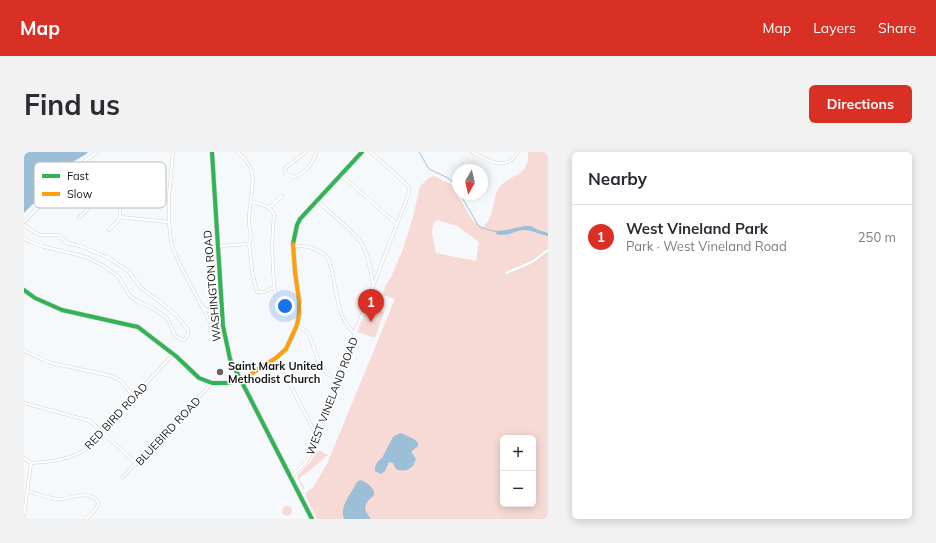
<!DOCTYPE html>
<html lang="en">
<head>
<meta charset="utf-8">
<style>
  :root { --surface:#fff; --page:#f2f2f3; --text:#2b2b33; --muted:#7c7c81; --line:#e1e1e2; --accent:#d93025 }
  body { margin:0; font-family:Mulish,sans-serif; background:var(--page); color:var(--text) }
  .controls { position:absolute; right:12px; bottom:12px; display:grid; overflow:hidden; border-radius:6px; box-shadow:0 2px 10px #0003 }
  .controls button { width:36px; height:36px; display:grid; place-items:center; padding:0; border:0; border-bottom:1px solid var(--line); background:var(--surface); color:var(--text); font:20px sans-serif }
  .compass { position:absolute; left:428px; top:12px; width:36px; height:36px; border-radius:50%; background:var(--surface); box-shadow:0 2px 10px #0003; rotate:188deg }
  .you { position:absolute; left:261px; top:154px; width:14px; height:14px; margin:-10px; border:3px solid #fff; border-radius:50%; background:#1a73e8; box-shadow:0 0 0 6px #1a73e833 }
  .badge { display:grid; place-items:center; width:26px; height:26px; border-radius:50%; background:var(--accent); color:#fff; font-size:13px; font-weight:700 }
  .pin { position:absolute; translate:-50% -33px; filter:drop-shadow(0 1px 2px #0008) }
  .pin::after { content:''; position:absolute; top:21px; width:14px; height:12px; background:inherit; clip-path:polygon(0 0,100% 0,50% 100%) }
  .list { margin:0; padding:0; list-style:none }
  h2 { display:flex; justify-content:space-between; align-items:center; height:52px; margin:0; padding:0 16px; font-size:17px }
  h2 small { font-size:13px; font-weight:400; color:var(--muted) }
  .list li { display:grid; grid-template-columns:26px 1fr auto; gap:12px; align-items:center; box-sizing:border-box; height:64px; padding:0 16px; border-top:1px solid var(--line) }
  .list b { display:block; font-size:15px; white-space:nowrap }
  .list p { margin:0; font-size:13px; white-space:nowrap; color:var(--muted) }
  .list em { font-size:13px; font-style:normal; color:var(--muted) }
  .map { position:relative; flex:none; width:524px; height:367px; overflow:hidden; border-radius:6px }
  header { display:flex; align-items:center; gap:24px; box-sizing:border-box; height:56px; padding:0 20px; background:var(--accent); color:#fff }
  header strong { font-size:19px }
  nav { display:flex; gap:22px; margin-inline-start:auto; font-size:14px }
  .intro { display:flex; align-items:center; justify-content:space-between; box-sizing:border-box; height:96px; padding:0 24px }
  h1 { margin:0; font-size:28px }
  .button { padding:10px 18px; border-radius:6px; background:var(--accent); color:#fff; font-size:14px; font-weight:700 }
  main { display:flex; gap:24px; padding:0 24px }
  aside { flex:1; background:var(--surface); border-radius:6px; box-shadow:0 2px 10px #0003 }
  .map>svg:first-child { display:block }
  .green { fill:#f7dad5; fill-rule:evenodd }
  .water { fill:#9cbfd8 }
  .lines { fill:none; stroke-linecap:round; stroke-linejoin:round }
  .stream { stroke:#9cbfd8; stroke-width:1 }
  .street-casing { stroke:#d1d4d5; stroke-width:3.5 }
  .fast-casing { stroke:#d1d4d5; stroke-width:5 }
  .slow-casing { stroke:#d1d4d5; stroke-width:5 }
  .street { stroke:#fefefe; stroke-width:2.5 }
  .fast { stroke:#30b455; stroke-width:4 }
  .slow { stroke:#ff9f0a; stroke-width:4 }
  .poi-dot { fill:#646667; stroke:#fff; stroke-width:1.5 }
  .labels { text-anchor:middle; stroke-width:3; stroke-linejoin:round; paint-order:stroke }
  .street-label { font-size:11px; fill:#161718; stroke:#fff }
  .poi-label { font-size:11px; font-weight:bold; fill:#161718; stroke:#fff; text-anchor:start }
  .key { fill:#fff; stroke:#b9b9ba; stroke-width:1 }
  .key-label { font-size:11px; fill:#161718 }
</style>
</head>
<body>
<header>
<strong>Map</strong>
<nav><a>Map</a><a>Layers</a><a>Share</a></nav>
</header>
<div class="intro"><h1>Find us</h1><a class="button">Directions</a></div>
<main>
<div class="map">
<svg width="524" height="367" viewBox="0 0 524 367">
  <rect width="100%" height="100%" fill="#f6f9fb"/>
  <path class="green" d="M504 0H524V367H293L281 342 286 337H288L303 312 371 147 359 143 361 134 367 125 379 97 389 65 396 34 405 26 410 24 428 33 449 69 458 75C471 68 468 45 475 36 488 19 505 27 504 0ZM414 68 433 74 455 90 452 109 412 101C410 91 406 79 410 70ZM479 286H509V352H479Z
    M344 154 360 160 351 186 334 180Z
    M297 299 304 303 280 323 276 325 275 327 281 336 279 337 273 324 288 308 292 300Z
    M258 359a5 5 0 1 1 10 0a5 5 0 1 1-10 0Z"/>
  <path class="water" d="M0 0H64L61 3 43 13 39 22 0 61Z
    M501 74H507L514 78 524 81V84C517 83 506 77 500 78 488 79 486 85 472 82L473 79 482 78Z
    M377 281 390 287 394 291V294L388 299V301L392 307C389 317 382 321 372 317L369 311 365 310 361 319 357 322 351 319C351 313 353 309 358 306L369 285 372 283Z
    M336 328C343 330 351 336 350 343 345 348 338 353 343 361 344 363 346 365 346 367H320C315 353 328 341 333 330Z"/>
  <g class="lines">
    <path class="stream" d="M395 0 405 17 424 26 429 30 434 38
      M436 42 454 73 458 76 473 80"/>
    <defs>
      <path id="street" d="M149 0 145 44V70L147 91 155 111 194 185
        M282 0 261 16 262 22 269 25C281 22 289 12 292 0
        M448 0C463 8 483 21 494 0
        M317 23 373 72
        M293 49C305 60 330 79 338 92 345 104 347 120 349 133
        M245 56 258 44
        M55 66 91 29 94 30 96 35V65
        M0 70 50 17 73 0
        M0 73 15 83H34L43 91 56 94 85 106 104 119 117 136 135 149 153 164 164 178V182L161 187 158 188 151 184 145 170 142 165 127 155 113 149 106 144 94 124 78 113 62 105 17 94 0 87
        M85 78 93 70 96 65 145 70
        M225 92 228 119 233 140H240L250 135 248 93 250 62C245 53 236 52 227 50
        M194 94 225 92C229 86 225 78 225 71 224 54 231 38 228 21 226 12 220 6 214 0
        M270 95C275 93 279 94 285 95 291 97 300 101 304 106 305 109 306 113 307 115 313 135 312 168 331 181
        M482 121 508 110 524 98
        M250 135 255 155
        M179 155 195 166 198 170
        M190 161C194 160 195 158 196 153
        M273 173 282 179 285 183C292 198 295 224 314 227
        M0 199 27 211 88 224 97 229 110 245
        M252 206 293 284
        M0 251 66 269 113 312
        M0 306 7 311
        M7 311C26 310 44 308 61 298L149 202
        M99 325 188 231
        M267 325 283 309 291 292 331 181 385 41V36L383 33 347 0
        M3 339C13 341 24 347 35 347 46 347 66 337 74 350V353L71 358 62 367
        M0 364 7 311"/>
      <path id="fast" d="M188 0 199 174 206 207 288 367
        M269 92 273 73 276 67 338 0
        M0 138 11 146 38 158 114 175 153 205 175 226 188 231H204L216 228 222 225"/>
      <path id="slow" d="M222 225 252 206 262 197 273 173 275 162V148L271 120 269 92"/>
    </defs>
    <use href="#street" class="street-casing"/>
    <use href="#fast" class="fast-casing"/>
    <use href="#slow" class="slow-casing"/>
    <use href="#street" class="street"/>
    <use href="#fast" class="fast"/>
    <use href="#slow" class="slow"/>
  </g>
  <circle class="poi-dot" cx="196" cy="220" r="4"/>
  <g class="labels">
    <g class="street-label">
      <text transform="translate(188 134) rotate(-95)" y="4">WASHINGTON ROAD</text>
      <text transform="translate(308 244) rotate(-69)" y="4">WEST VINELAND ROAD</text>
      <text transform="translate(92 264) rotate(-47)" y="4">RED BIRD ROAD</text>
      <text transform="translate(144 279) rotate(-47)" y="4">BLUEBIRD ROAD</text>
    </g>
    <g class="poi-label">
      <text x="204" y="218">Saint Mark United<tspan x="204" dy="13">Methodist Church</tspan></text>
    </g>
  </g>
  <rect x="10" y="10" width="132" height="46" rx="6" class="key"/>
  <rect x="18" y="22" width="18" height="4" fill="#30b455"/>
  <rect x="18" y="40" width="18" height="4" fill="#ff9f0a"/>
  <g class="key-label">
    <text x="43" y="28">Fast</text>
    <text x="43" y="46">Slow</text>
  </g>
</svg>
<div class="controls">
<button>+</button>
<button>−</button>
</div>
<svg class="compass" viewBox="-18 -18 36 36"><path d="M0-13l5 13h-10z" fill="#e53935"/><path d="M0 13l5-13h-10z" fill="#7c7c81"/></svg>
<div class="you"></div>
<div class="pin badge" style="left:347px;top:170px">1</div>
</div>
<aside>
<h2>Nearby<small></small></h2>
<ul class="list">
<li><span class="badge">1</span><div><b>West Vineland Park</b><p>Park · West Vineland Road</p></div><em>250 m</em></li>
</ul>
</aside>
</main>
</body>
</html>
